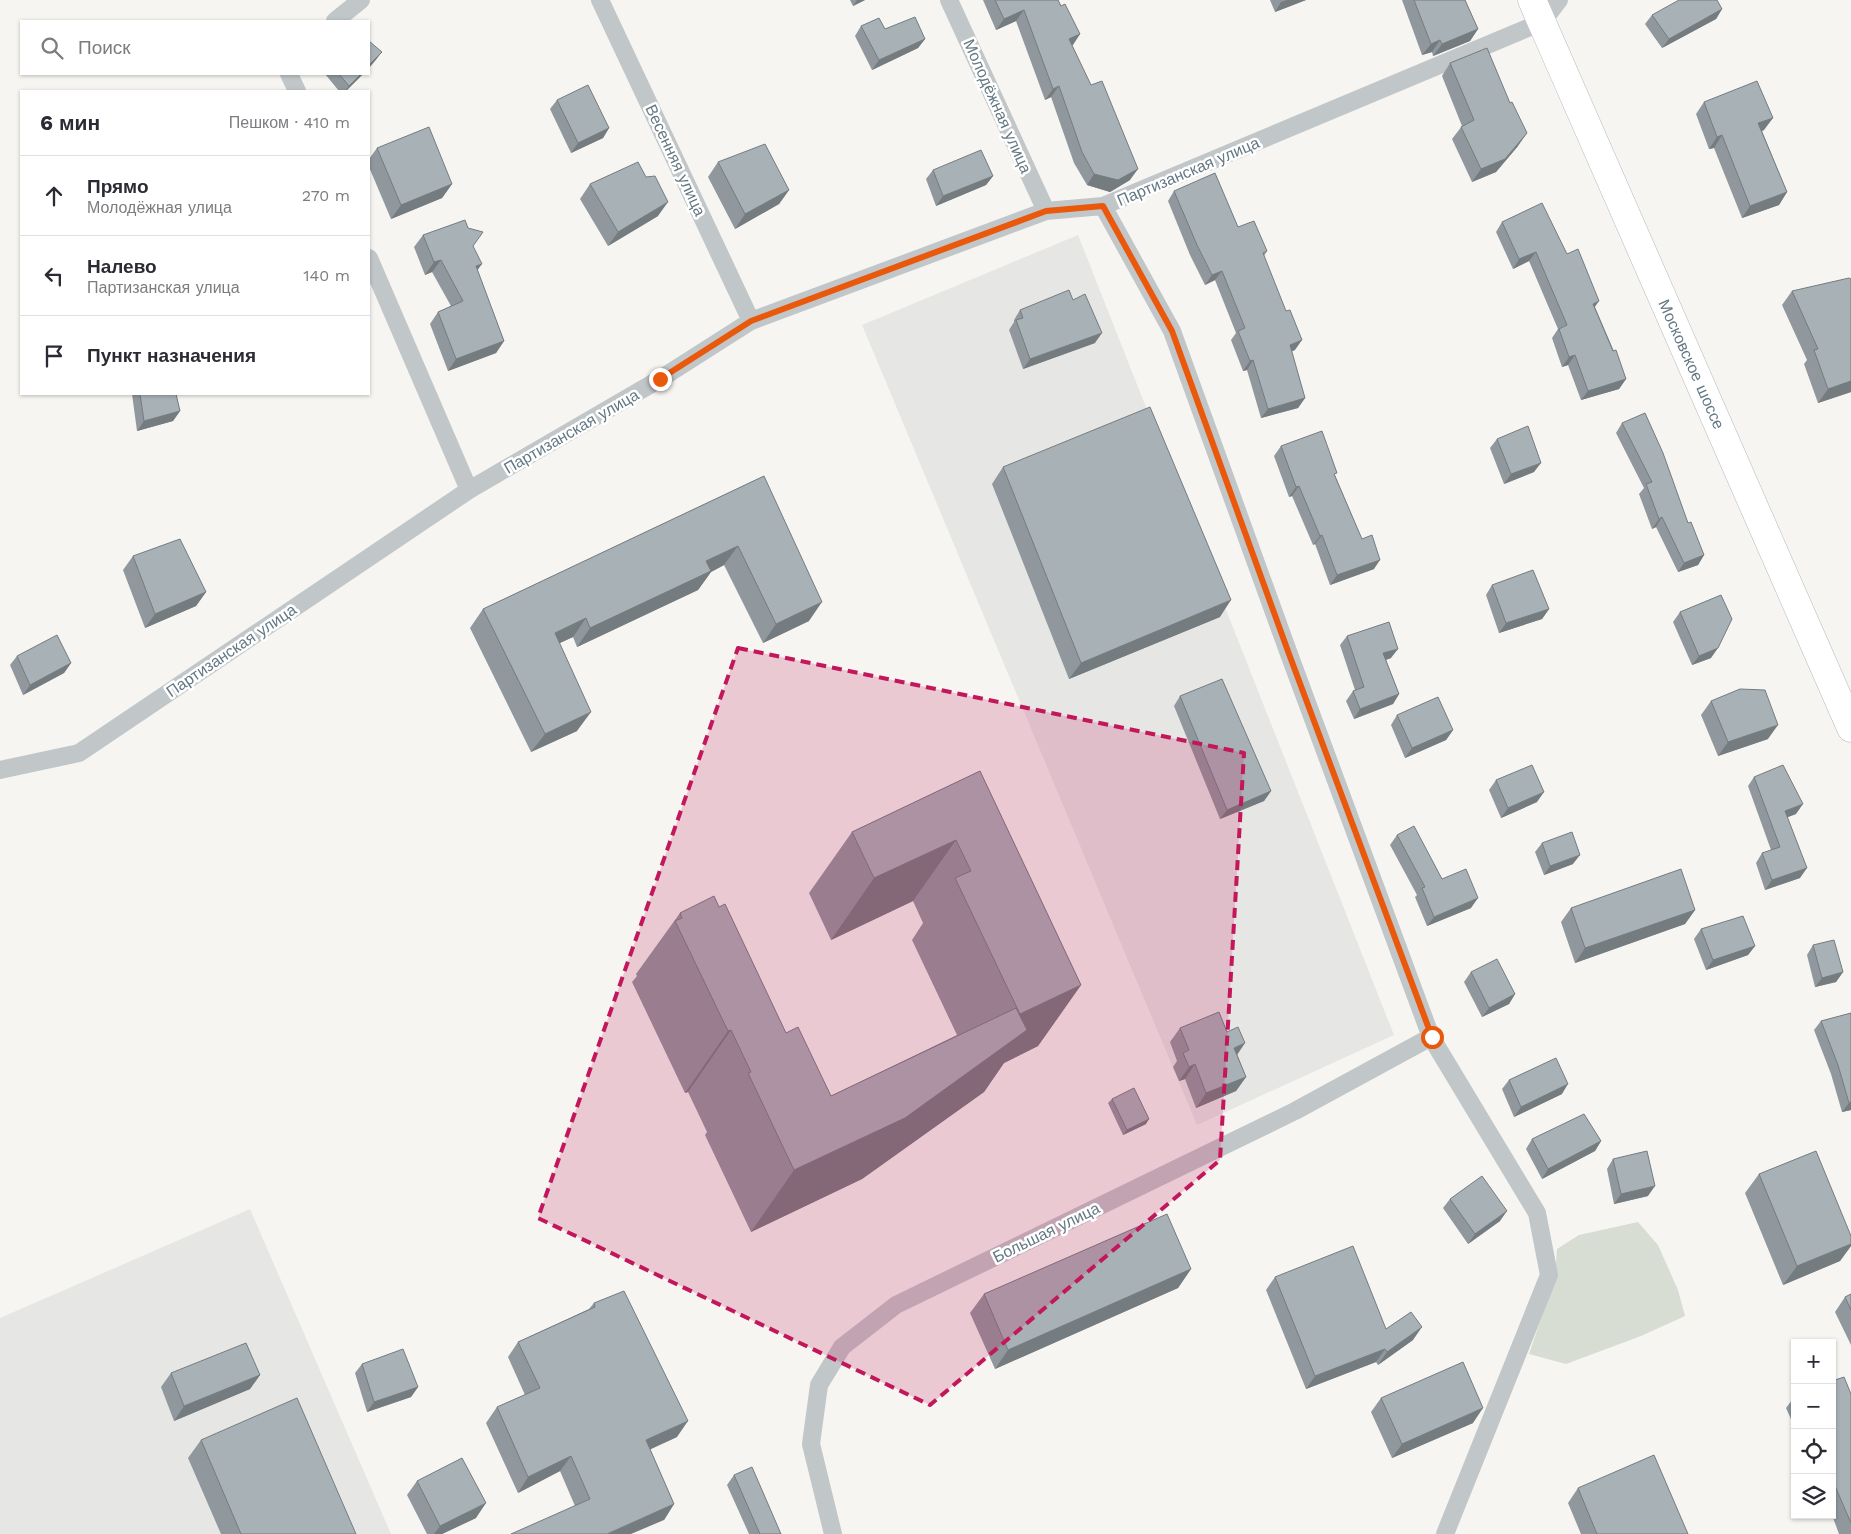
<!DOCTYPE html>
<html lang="ru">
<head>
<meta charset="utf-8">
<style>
  :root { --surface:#fff; --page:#f7f7f7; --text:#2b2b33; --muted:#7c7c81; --line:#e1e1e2 }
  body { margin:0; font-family:"Work Sans",sans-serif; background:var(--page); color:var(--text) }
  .controls { position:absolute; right:15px; bottom:15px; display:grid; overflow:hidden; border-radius:0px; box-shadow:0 1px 4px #0004 }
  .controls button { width:45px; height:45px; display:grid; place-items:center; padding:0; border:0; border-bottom:1px solid var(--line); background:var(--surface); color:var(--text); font:25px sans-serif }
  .stop { position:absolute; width:15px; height:15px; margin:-11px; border:4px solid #ea580c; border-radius:50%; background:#fff }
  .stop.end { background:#ea580c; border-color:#fff; box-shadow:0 1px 5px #0008 }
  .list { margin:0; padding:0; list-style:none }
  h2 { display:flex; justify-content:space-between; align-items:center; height:65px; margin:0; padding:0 20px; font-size:21px }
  h2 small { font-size:16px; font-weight:400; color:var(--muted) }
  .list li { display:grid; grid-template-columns:32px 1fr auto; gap:15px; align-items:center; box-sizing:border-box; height:80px; padding:0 20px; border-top:1px solid var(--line) }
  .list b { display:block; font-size:19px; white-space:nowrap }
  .list p { margin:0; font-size:16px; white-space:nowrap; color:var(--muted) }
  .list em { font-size:16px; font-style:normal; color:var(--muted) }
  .icon { flex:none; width:28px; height:28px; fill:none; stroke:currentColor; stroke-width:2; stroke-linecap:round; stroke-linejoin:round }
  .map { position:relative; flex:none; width:1851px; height:1534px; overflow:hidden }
  .search { position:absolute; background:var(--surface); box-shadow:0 1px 4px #0004; left:20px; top:20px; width:350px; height:55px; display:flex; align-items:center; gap:12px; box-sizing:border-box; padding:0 18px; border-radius:0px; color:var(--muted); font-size:19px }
  .panel { position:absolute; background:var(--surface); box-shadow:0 1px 4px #0004; left:20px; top:90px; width:350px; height:305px; border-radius:0px }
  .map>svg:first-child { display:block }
  .built { fill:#e6e7e5 }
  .green { fill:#d7ddd3 }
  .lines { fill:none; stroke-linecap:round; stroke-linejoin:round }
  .primary-casing { stroke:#b4b9bc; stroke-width:29 }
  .street { stroke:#c1c6c8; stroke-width:18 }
  .primary { stroke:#fff; stroke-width:28 }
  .wall { fill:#90989d }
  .shaded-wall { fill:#757c7f }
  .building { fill:#a7b1b6; stroke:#757c7f }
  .route { stroke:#ea580c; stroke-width:6 }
  .marked { fill:#c2185b; fill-opacity:0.2; stroke:#c2185b; stroke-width:4; stroke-dasharray:10 6; stroke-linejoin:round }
  .labels { text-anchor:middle; stroke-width:5; stroke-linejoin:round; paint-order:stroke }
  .street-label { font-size:16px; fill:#647884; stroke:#fff }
</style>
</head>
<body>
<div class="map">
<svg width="1851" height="1534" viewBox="0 0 1851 1534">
  <rect width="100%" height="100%" fill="#f6f5f2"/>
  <path class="built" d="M1078 235 1394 1035 1197 1125 862 325Z
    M250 1209 391 1534H0V1318Z"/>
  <path class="green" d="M1638 1222 1658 1245 1678 1290 1685 1316 1641 1336 1566 1364 1529 1354 1555 1278 1557 1249 1579 1235Z"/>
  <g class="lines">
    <defs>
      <path id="primary" d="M1532 0 1851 728"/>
    </defs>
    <use href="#primary" class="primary-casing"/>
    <path class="street" d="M600 0 751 321
      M949 0 1046 211
      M335 21 361 0
      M289 74 297 91
      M1103 206 1172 331 1289 654 1431 1037 1537 1213 1549 1275 1445 1534
      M369 258 469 490
      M0 770 79 753 469 490 660 379 751 321 1046 211 1103 206 1542 22 1559 0
      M833 1534 811 1444 819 1385 842 1347 896 1305 1295 1111 1431 1037"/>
    <use href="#primary" class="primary"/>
  </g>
  <path class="wall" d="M850 0H865L853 6Z
    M983 0H1058L1061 6 1080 34 1072 45 1130 180 1110 192 1087 185 1074 163 1051 97 1045 100 1016 21 996 30Z
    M1270 0H1306L1275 12Z
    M1402 0H1465L1478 29 1470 41 1433 56 1432 52 1422 55Z
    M1722 9 1716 19 1662 48 1645 24 1652 15Z
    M861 26 885 29 925 39 918 48 872 70 855 36Z
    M1450 63 1510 103 1518 146 1496 172 1472 182 1452 139 1462 126 1442 76Z
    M325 74H363L346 91H339Z
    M557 100 609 128 603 138 571 153 550 109Z
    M1704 102 1764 130 1762 131 1787 192 1779 205 1742 218 1714 148 1709 149 1696 114Z
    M377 148 452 184 442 198 391 219 369 167V159Z
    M718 162 789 190 779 204 735 229 708 177Z
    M933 170 993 176 986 185 936 206 926 179Z
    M590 184 658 216 608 246 580 199Z
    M1174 191 1238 227 1267 251 1264 256 1295 350 1291 351 1305 398 1298 408 1261 418 1247 370 1243 371 1231 340 1236 333 1215 280 1205 285 1190 255 1168 201Z
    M1502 222 1567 254 1595 307 1626 379 1619 389 1581 400 1568 365 1562 367 1552 338 1558 329 1529 261 1513 269 1496 232Z
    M423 235 473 246 477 270 504 341 496 353 448 371 430 324 438 312 451 306 432 272 425 275 414 247Z
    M1792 291 1851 392 1818 403 1804 364 1807 360 1782 305Z
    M1073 300 1095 343 1023 369 1009 330 1014 322V320L1020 310Z
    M132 394H176L180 411 173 421 137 431Z
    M1622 423 1688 523 1704 555 1698 565 1678 572 1656 527 1652 529 1639 494 1644 488 1616 433Z
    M1497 439 1534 472 1504 484 1490 448Z
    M1281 446 1335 475 1374 569 1330 585 1315 544 1313 545 1292 496 1289 497 1274 456Z
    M1003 467 1220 617 1069 679 992 484Z
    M764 476 809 621 763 643 724 565 711 572 698 590 577 647 573 637 559 643 577 731 531 752 470 628 483 609Z
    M133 556 206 592 196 606 145 628 123 570Z
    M1492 585 1549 609 1542 619 1499 633 1486 595Z
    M1680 612 1711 658 1692 665 1673 622Z
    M1347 636 1391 658 1386 660 1399 694 1393 704 1354 719 1346 701 1353 691 1355 690 1340 645Z
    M17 656 71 663 64 673 23 695 10 665Z
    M1180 696 1271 791 1264 801 1220 819 1174 706Z
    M1711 701 1768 739 1718 756 1701 715Z
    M1397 715 1453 730 1446 740 1405 758 1391 725Z
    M980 771 1081 985 1038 1046 1004 1063 984 1092 862 1179 751 1232 705 1135 707 1132 688 1092 685 1093 632 982 637 976 636 974 680 913 719 907 786 1033 831 1096 957 1035 912 940 923 923 913 901 831 940 809 893 852 832Z
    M1754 777 1796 814 1787 817 1800 878 1765 890 1756 863 1762 853 1771 850 1748 786Z
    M1496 780 1537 802 1501 818 1489 790Z
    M1397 835 1442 879 1471 908 1427 926 1415 897 1417 895 1390 845Z
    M1542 843 1573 864 1544 875 1535 852Z
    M1571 908 1695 910 1685 924 1575 963 1561 922Z
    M1701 929 1755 946 1748 955 1706 970 1694 939Z
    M1813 945 1843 972 1836 982 1815 987 1807 955Z
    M1471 972 1515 994 1509 1004 1482 1017 1464 982Z
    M1851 1013V1110L1842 1112 1831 1074 1814 1030 1821 1021Z
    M1180 1028 1227 1032 1237 1054 1246 1077 1236 1091 1196 1108 1185 1079 1179 1081 1173 1067 1177 1061 1170 1042Z
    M1509 1080 1562 1094 1514 1117 1502 1089Z
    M1112 1099 1146 1124 1123 1135 1108 1103Z
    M1532 1139 1601 1141 1595 1151 1542 1179 1526 1149Z
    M1613 1159 1648 1196 1614 1204 1607 1169Z
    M1759 1174 1851 1236V1246L1840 1261 1783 1285 1745 1193Z
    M1450 1199 1500 1221 1468 1244 1443 1208Z
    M1191 1269 1178 1288 995 1369 970 1313 984 1294Z
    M1275 1277 1386 1329 1413 1340 1378 1365 1376 1362 1306 1389 1266 1290Z
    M1851 1294V1345L1835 1312 1845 1297Z
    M594 1303 677 1437 650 1449 674 1504 664 1520 575 1506 560 1471 518 1493 486 1423 497 1407 525 1395 508 1357 518 1342 589 1309Z
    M362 1364 418 1387 411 1397 367 1412 355 1373Z
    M171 1373 260 1375 250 1389 174 1421 161 1387Z
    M1832 1381 1851 1394V1534H1839L1832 1515Z
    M1795 1396V1428L1786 1408Z
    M1381 1398 1473 1423 1392 1458 1371 1412Z
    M201 1440 356 1534H221L188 1458Z
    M734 1475 781 1534H749L727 1485Z
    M417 1481 476 1518 442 1534H427L407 1495Z
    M1578 1488 1688 1534H1581L1568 1503Z"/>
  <path class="shaded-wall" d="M857 0H865L853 6Z
    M1287 0H1306L1275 12 1281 2Z
    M1722 9 1716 19 1662 48 1669 39Z
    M1024 10 1016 21 996 30 1004 19Z
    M1478 29 1470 41 1433 56 1442 44Z
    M1080 34 1073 45 1061 50 1069 39Z
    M925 39 918 48 872 70 879 60Z
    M1440 40 1432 52 1422 55 1431 44Z
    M382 52 375 61 369 68V65Z
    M361 74H363L346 91H345L349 86Z
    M1059 86 1051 97 1045 100 1053 89Z
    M1773 118 1764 130 1750 135 1758 123Z
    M609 128 603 138 571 153 578 143Z
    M1527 133 1518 146 1496 172 1472 182 1481 169Z
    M1722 135 1714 148 1709 149 1717 137Z
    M1138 169 1130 180 1110 192 1087 185 1094 174Z
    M993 176 986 185 936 206 943 196Z
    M452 184 442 198 391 219 401 205Z
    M789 190 779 204 735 229 745 214Z
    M1787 192 1779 205 1742 218 1750 206Z
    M668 202 658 216 608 246 618 232Z
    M1536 252 1529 261 1513 269 1519 259Z
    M441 260 432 272 425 275 434 262Z
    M482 264 473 276 476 266Z
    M1222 271 1215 280 1205 285 1212 275Z
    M1599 301 1592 311 1593 304Z
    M1102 333 1095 343 1023 369 1030 359Z
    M1302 340 1295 350 1283 355 1290 345Z
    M504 341 496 353 448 371 456 359Z
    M1575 355 1568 365 1562 367 1569 357Z
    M1253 360 1247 370 1243 371 1250 361Z
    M1626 379 1619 389 1581 400 1588 391Z
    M1851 381V392L1818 403 1828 389Z
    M1305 398 1298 408 1261 418 1268 409Z
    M180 411 173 421 137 431 144 421Z
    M1541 463 1534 472 1504 484 1511 474Z
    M1299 486 1292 496 1289 497 1296 487Z
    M1662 517 1656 527 1652 529 1659 519Z
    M1322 535 1315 544 1313 545 1320 536Z
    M738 546 724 565 711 572 698 590 577 647 590 628 706 561Z
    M1704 555 1698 565 1678 572 1684 563Z
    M1380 560 1374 569 1330 585 1337 575Z
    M206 592 196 606 145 628 155 614Z
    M1231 600 1220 617 1069 679 1081 663Z
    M822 602 809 621 763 643 776 624Z
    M1549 609 1542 619 1499 633 1506 623Z
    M586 618 573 637 541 652 555 633Z
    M1718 648 1711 658 1692 665 1699 656Z
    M1398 649 1391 658 1376 663 1383 653Z
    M71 663 64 673 23 695 30 685Z
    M1399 694 1393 704 1354 719 1360 709Z
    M591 712 577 731 531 752 545 734Z
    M1778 725 1768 739 1718 756 1728 742Z
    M1453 730 1446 740 1405 758 1412 748Z
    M1271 791 1264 801 1220 819 1227 810Z
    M1544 792 1537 802 1501 818 1508 808Z
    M1803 804 1796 814 1778 821 1785 811Z
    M956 840 913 901 831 940 874 878Z
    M1580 855 1573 864 1544 875 1550 866Z
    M1807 868 1800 878 1765 890 1772 880Z
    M1478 898 1471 908 1427 926 1434 917Z
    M1695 910 1685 924 1575 963 1585 948Z
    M1755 946 1748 955 1706 970 1713 960Z
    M1843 972 1836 982 1815 987 1822 978Z
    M1081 985 1038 1046 1004 1063 984 1092 862 1179 751 1232 794 1170 1020 1014Z
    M1515 994 1509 1004 1482 1017 1489 1008Z
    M731 1030 688 1092 685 1093 728 1031Z
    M1245 1043 1235 1058 1234 1048Z
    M1195 1064 1185 1079 1179 1081 1189 1067Z
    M1246 1077 1236 1091 1196 1108 1206 1093Z
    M1568 1084 1562 1094 1514 1117 1521 1107Z
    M1851 1102V1110L1842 1112 1849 1103Z
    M1149 1119 1146 1124 1123 1135 1127 1130Z
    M1601 1141 1595 1151 1542 1179 1548 1169Z
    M1655 1186 1648 1196 1614 1204 1621 1194Z
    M1507 1211 1500 1221 1468 1244 1475 1234Z
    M1851 1244V1246L1840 1261 1783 1285 1797 1266Z
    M1191 1269 1178 1288 995 1369 1008 1350Z
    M1422 1327 1413 1340 1378 1365 1387 1352Z
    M1385 1349 1376 1362 1306 1389 1315 1376Z
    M260 1375 250 1389 174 1421 184 1406Z
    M418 1387 411 1397 367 1412 374 1402Z
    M1483 1408 1473 1423 1392 1458 1402 1444Z
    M688 1421 677 1437 636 1456 646 1440Z
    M571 1456 560 1471 518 1493 528 1477Z
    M486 1503 476 1518 442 1534H434L440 1526Z
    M674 1504 664 1520 631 1534H607Z"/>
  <path class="building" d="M995 0H1058L1061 6 1065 4 1080 34 1069 39 1091 85 1102 81 1138 169 1118 180 1094 174 1082 152 1059 86 1053 89 1024 10 1004 19Z
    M1414 0H1465L1478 29 1442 44 1440 40 1431 44Z
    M1679 0H1717L1722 9 1669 39 1652 15Z
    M915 17 925 39 879 60 861 26 879 18 885 29Z
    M369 41 382 52 369 65Z
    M1487 48 1510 103 1512 102 1527 133 1505 159 1481 169 1461 127 1474 120 1450 63Z
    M339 74H361L349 86Z
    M1757 81 1773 118 1758 123 1787 192 1750 206 1722 135 1717 137 1704 102Z
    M588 85 609 128 578 143 557 100Z
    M429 127 452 184 401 205 377 148Z
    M765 144 789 190 745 214 718 162Z
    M981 150 993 176 943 196 933 170Z
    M638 162 646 177 655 176 668 202 618 232 590 184Z
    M1215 173 1238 227 1254 221 1267 251 1263 253 1286 311 1290 310 1302 340 1290 345 1305 398 1268 409 1253 360 1250 361 1238 331 1245 328 1222 271 1212 275 1197 245 1174 191Z
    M1542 203 1567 254 1578 249 1599 301 1593 304 1613 351 1616 350 1626 379 1588 391 1575 355 1569 357 1559 329 1567 325 1536 252 1519 259 1502 222Z
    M465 220 468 228 483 232 473 246 482 264 476 266 504 341 456 359 438 312 463 301 441 260 434 262 423 235Z
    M1849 278 1851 279V381L1828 389 1814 350 1818 349 1792 291Z
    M1069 290 1073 300 1085 294 1102 333 1030 359 1016 320 1023 318 1020 310Z
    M140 394H176L180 411 144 421Z
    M1150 407 1231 600 1081 663 1003 467Z
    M1645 413 1663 453 1688 523 1691 522 1704 555 1684 563 1662 517 1659 519 1646 484 1652 482 1622 423Z
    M1528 426 1541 463 1511 474 1497 439Z
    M1322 431 1337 473 1334 474 1362 539 1372 535 1380 560 1337 575 1322 535 1320 536 1299 486 1296 487 1281 446Z
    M764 476 822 602 776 624 738 546 706 561 711 571 590 628 586 618 555 633 591 712 545 734 483 609Z
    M180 539 206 592 155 614 133 556Z
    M1533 570 1549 609 1506 623 1492 585Z
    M1721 595 1732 619 1718 648 1699 656 1680 612Z
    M1389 622 1398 649 1383 653 1399 694 1360 709 1353 691 1364 687 1347 636Z
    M57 635 71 663 30 685 17 656Z
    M1222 679 1271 791 1227 810 1180 696Z
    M1740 689 1765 690 1778 725 1728 742 1711 701Z
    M1438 697 1453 730 1412 748 1397 715Z
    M1532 765 1544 792 1508 808 1496 780Z
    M1783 765 1803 804 1785 811 1807 868 1772 880 1762 853 1780 847 1754 777Z
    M980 771 1081 985 1020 1014 955 878 971 871 956 840 874 878 852 832Z
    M1414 826 1442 879 1466 869 1478 898 1434 917 1422 888 1425 887 1397 835Z
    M1572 832 1580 855 1550 866 1542 843Z
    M1681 869 1695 910 1585 948 1571 908Z
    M714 896 719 907 725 904 786 1033 798 1027 831 1096 1016 1008 1027 1030 905 1118 794 1170 748 1073 751 1072 731 1030 728 1031 675 921 682 918 680 913Z
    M1743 916 1755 946 1713 960 1701 929Z
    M1834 940 1843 972 1822 978 1813 945Z
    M1497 959 1515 994 1489 1008 1471 972Z
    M1219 1012 1227 1032 1238 1027 1245 1043 1234 1048 1246 1077 1206 1093 1195 1064 1189 1067 1183 1053 1189 1050 1180 1028Z
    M1851 1013V1102L1849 1103 1838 1065 1821 1021Z
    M1556 1058 1568 1084 1521 1107 1509 1080Z
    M1134 1088 1149 1119 1127 1130 1112 1099Z
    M1584 1114 1601 1141 1548 1169 1532 1139Z
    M1647 1151 1655 1186 1621 1194 1613 1159Z
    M1816 1151 1851 1236V1244L1797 1266 1759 1174Z
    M1482 1176 1507 1211 1475 1234 1450 1199Z
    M1167 1214 1191 1269 1008 1350 984 1294Z
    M1353 1246 1386 1329 1411 1312 1422 1327 1387 1352 1385 1349 1315 1376 1275 1277Z
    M624 1291 688 1421 646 1440 674 1504 607 1534H511L590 1499 571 1456 528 1477 497 1407 540 1388 518 1342 595 1307 594 1303Z
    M1851 1294V1310L1845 1297Z
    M246 1343 260 1375 184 1406 171 1373Z
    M403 1349 418 1387 374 1402 362 1364Z
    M1463 1362 1483 1408 1402 1444 1381 1398Z
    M1844 1377 1851 1394V1523L1832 1479V1381Z
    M297 1398 356 1534H241L201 1440Z
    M1654 1455 1688 1534H1597L1578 1488Z
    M462 1458 486 1503 440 1526 417 1481Z
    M752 1467 781 1534H760L734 1475Z"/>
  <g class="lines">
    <path class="route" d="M660 379 751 321 1046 211 1103 206 1172 331 1289 654 1432 1037"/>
  </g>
  <path class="marked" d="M738 648 1244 753 1220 1160 930 1405 538 1218Z"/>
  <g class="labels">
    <g class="street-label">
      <text transform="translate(998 106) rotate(66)" y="6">Молодёжная улица</text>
      <text transform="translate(676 160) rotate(65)" y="6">Весенняя улица</text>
      <text transform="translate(1188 171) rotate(-23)" y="6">Партизанская улица</text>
      <text transform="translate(1692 364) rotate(66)" y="6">Московское шоссе</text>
      <text transform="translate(571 431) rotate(-30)" y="6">Партизанская улица</text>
      <text transform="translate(231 650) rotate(-34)" y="6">Партизанская улица</text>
      <text transform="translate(1046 1232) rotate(-26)" y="6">Большая улица</text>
    </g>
  </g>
</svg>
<div class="controls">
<button>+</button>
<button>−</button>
<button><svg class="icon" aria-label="locate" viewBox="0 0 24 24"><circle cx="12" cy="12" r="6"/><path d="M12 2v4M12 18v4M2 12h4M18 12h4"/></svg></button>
<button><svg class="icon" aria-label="layers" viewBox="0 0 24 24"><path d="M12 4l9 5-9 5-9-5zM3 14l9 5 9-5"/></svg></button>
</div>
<div class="stop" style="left:1432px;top:1037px"></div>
<div class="stop end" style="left:660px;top:379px"></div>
<div class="search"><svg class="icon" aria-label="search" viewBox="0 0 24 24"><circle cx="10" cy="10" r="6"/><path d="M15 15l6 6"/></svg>Поиск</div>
<section class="panel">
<h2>6 мин<small>Пешком · 410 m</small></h2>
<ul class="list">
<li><svg class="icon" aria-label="ahead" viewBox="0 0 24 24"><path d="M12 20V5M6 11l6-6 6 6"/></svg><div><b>Прямо</b><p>Молодёжная улица</p></div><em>270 m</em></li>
<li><svg class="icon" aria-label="left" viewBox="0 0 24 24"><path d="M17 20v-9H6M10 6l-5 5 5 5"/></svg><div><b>Налево</b><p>Партизанская улица</p></div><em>140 m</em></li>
<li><svg class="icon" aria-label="arrive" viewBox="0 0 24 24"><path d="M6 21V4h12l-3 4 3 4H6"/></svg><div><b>Пункт назначения</b></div></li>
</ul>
</section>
</div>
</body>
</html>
